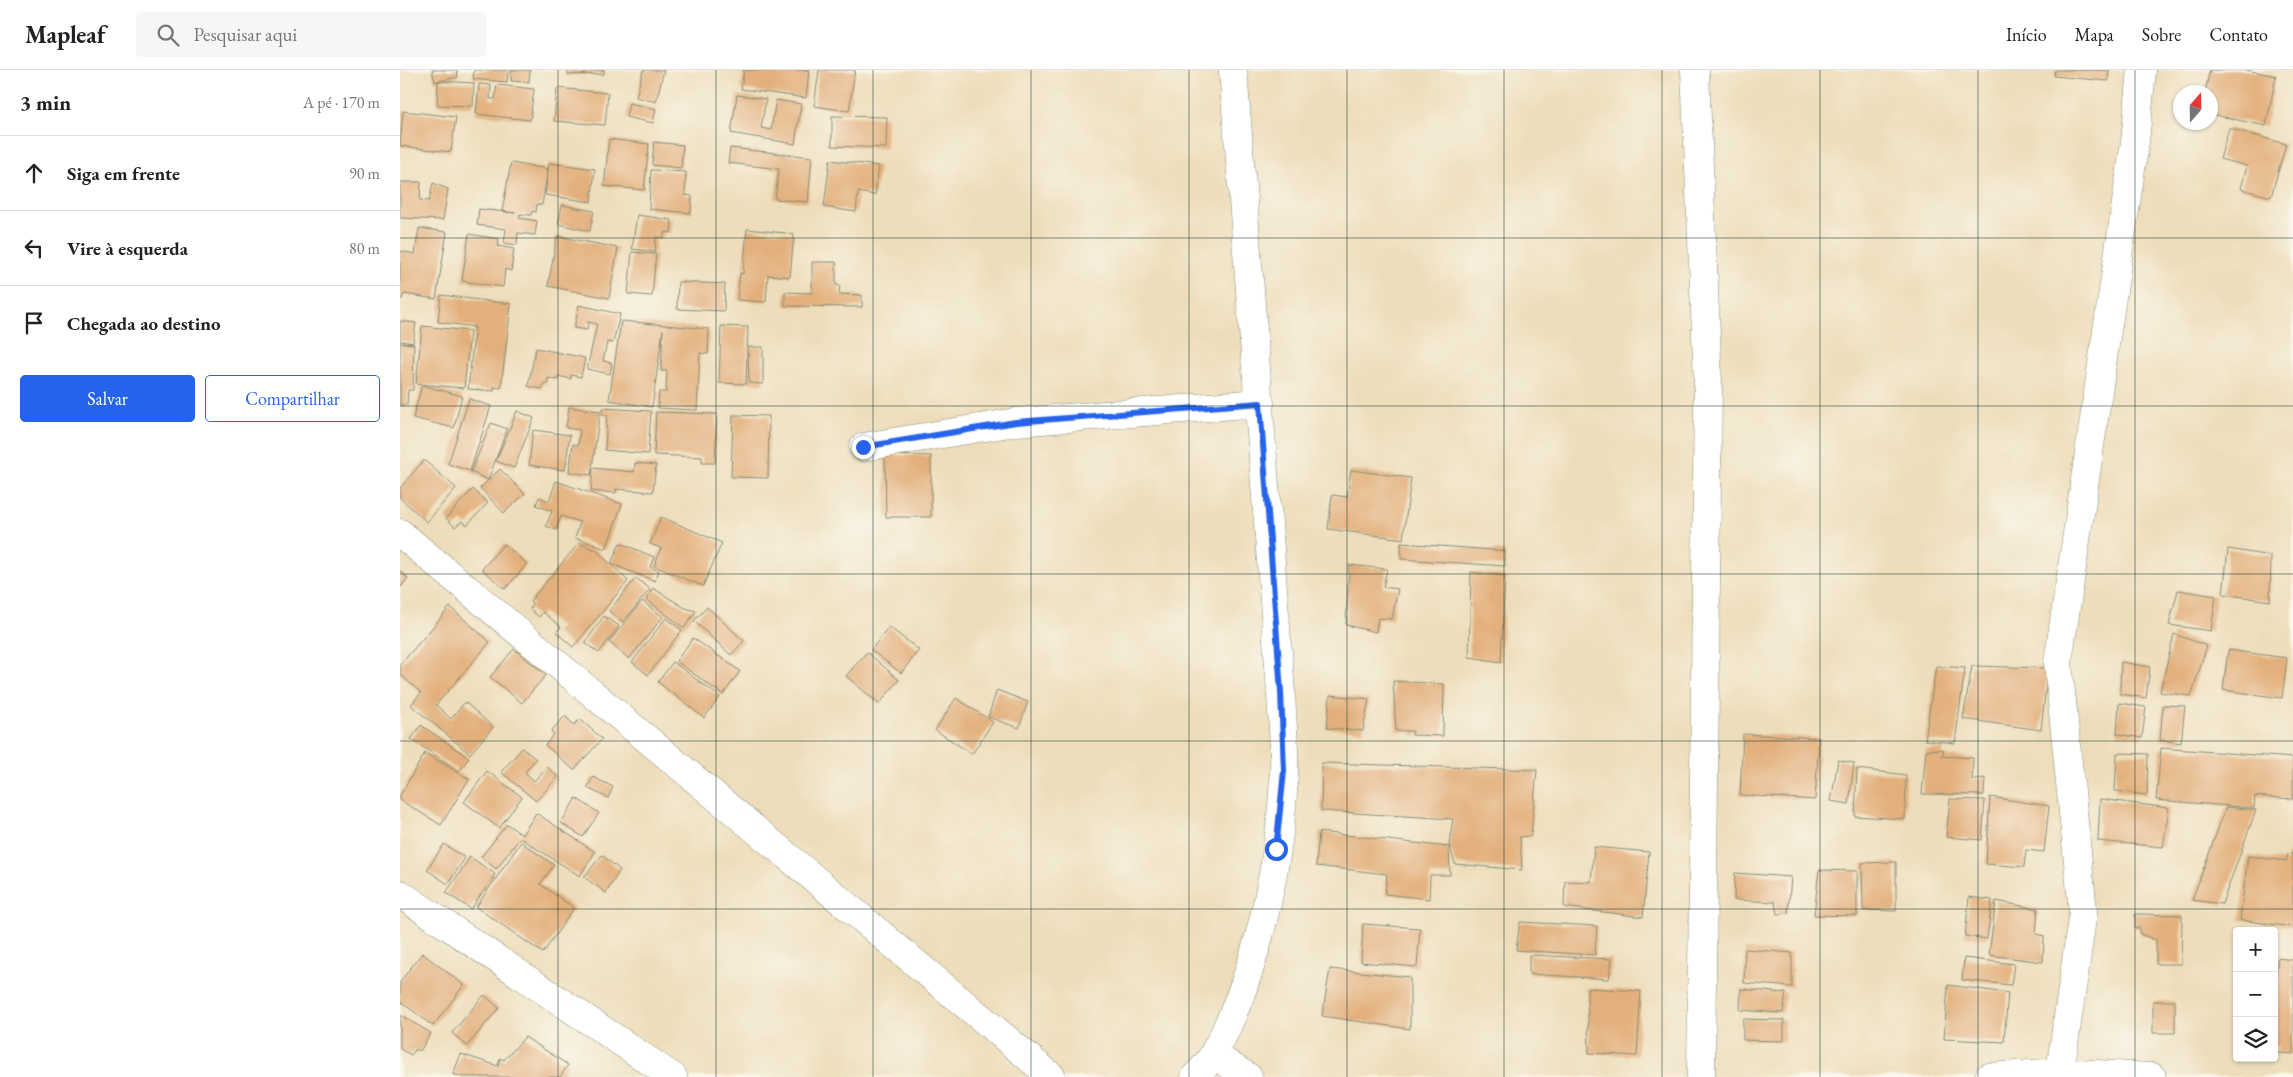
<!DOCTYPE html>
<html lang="pt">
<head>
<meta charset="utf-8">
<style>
  :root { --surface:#fff; --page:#f6f6f6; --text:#202124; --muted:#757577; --line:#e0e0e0; --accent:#2563eb }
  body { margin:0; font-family:"EB Garamond",serif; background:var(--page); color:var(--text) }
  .controls { position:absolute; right:15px; bottom:15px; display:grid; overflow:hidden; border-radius:5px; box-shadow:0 1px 4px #0004 }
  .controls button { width:45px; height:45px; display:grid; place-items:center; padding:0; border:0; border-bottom:1px solid var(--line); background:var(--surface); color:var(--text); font:25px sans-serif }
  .compass { position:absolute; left:1773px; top:15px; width:45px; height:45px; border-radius:50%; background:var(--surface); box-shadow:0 1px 4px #0004; rotate:20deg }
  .stop { position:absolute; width:15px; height:15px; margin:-11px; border:4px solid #2563eb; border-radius:50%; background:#fff }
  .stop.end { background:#2563eb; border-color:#fff; box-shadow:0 1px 5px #0008 }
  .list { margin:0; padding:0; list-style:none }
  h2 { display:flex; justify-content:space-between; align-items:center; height:65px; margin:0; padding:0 20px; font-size:21px }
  h2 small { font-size:16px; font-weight:400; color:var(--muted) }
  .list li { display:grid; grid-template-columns:32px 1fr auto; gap:15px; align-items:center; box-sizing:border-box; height:75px; padding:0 20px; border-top:1px solid var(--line) }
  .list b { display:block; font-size:19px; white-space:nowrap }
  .list em { font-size:16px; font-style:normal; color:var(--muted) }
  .actions { display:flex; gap:10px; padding:15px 20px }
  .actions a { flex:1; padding:11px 0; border:1px solid var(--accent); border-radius:5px; text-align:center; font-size:18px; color:var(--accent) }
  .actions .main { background:var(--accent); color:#fff }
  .icon { flex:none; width:28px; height:28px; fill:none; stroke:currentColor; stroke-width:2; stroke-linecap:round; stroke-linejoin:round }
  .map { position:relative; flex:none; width:1893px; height:1007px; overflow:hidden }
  header { display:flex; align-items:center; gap:30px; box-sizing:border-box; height:70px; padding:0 25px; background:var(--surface); border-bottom:1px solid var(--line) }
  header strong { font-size:24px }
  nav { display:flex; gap:28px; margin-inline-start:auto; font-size:18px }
  .search { width:350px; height:45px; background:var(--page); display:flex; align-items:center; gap:12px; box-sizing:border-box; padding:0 18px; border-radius:5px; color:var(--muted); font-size:19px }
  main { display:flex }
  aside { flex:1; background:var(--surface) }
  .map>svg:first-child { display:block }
  .building { fill:#e3b07d }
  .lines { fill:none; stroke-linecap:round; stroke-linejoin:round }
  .minor-casing { stroke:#868d77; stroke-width:29 }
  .minor { stroke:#fff; stroke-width:28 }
  .route { stroke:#2563eb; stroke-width:6 }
  .grid { fill:none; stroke:#1f3d34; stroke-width:1; stroke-opacity:0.55 }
</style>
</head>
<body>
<header>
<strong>Mapleaf</strong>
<div class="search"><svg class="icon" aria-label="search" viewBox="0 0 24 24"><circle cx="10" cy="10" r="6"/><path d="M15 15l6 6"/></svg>Pesquisar aqui</div>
<nav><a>Início</a><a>Mapa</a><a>Sobre</a><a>Contato</a></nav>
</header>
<main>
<aside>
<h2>3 min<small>A pé · 170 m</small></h2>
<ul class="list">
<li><svg class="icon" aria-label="ahead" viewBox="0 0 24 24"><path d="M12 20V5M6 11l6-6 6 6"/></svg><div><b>Siga em frente</b></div><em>90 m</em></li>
<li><svg class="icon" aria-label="left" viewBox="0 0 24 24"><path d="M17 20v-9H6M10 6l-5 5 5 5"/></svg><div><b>Vire à esquerda</b></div><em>80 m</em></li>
<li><svg class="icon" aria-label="arrive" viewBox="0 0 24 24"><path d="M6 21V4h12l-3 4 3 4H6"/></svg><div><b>Chegada ao destino</b></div></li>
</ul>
<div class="actions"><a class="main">Salvar</a><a>Compartilhar</a></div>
</aside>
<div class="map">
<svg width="1893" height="1007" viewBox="0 0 1893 1007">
  <rect width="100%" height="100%" fill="#fbf7ec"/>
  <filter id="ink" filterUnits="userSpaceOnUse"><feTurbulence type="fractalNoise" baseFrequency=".02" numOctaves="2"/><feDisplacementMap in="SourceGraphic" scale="10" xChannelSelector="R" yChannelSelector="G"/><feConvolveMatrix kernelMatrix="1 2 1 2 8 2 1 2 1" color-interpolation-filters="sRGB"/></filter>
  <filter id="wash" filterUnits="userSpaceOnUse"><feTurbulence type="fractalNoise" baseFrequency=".0096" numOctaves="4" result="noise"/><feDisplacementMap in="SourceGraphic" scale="20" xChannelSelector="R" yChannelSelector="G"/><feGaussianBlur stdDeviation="1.12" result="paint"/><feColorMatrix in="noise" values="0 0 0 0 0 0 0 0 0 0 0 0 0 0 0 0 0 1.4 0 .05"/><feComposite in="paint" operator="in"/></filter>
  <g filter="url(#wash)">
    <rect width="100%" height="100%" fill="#edddba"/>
    <g id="blocks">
      <path class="building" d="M32 0H57L58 7 38 11 74 13 73 36 37 35 38 11 35 12Z
        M74 0H108L107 12 73 9Z
        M111 0H130L129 12 111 11Z
        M168 0H204V4L168 5Z
        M243 0H264L256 32 236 27Z
        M344 0H409L406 28 341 19Z
        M419 0H455L449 41 414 36Z
        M1655 0H1709L1708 11 1654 6Z
        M1810 0H1846L1876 6 1866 56 1810 44V22H1805Z
        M79 14 91 15 90 29H95L97 15 134 19 130 50 76 44Z
        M157 18 208 23 205 55 154 51Z
        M337 25 366 29 361 58 371 60 376 30 401 34 395 74 331 63Z
        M229 33 256 39 253 53 226 47Z
        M3 41 56 47 51 82 0 76Z
        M432 46 487 47 486 78 432 76Z
        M1829 58 1886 74 1871 127 1841 119 1847 96 1820 89Z
        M209 69 249 74 244 120 204 116Z
        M254 72 283 75 281 98 252 95Z
        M330 78 412 87 408 132 375 129 379 99 328 93Z
        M430 90 479 96 475 125 458 122 456 142 424 137Z
        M111 93 148 99 142 135 137 134 136 142 132 141 131 145 120 144 119 148 137 151 135 165 118 163 117 175 104 173 106 159 77 155 79 139 115 143 102 141Z
        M149 93 195 99 191 132 145 125Z
        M251 100 286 102 285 125 292 126 291 143 249 139Z
        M0 112H21L20 130 29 131 33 113 48 119 43 150 0 148Z
        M162 135 194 141 190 161 158 154Z
        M237 145 272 150 271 163 264 162V168L256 167 255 182 232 179Z
        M19 158 47 162 36 229 4 224 2 229 0 228V181L15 184Z
        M347 159 394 164 390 207 368 205 366 232 337 230 340 203 343 204Z
        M69 164 99 169 98 176 114 179 111 201 105 199 103 217 62 211Z
        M157 166 218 178 209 228 148 216Z
        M232 182 256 184 252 226 228 224Z
        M412 192H436V215H440L439 224 462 225V237L385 236V222L412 223Z
        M278 212 325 214 324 241 277 239Z
        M41 225 111 234 101 318 94 317V321L68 319 75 257 38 252Z
        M179 235 220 244 213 273 207 272 203 291 212 293 210 304 187 299 197 254 188 252 187 260 174 258Z
        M0 251 16 253 13 273 0 271Z
        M221 251 309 259 308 284 300 283 297 340 258 338 259 322H266L267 301H261L263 260 252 337 209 330Z
        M22 256 70 261 64 318 16 314Z
        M321 256 348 257 346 314 319 313Z
        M0 273 14 274 13 320H8L7 335H0Z
        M348 277H363V314L349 313Z
        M136 278 185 288 181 307 171 305V309L158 306 157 310 148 308 147 314 144 313 142 319 128 316Z
        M22 315 62 326 54 358 13 348Z
        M69 329 91 336 70 401 48 394Z
        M169 337 200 341 191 405 169 402 173 374 178 375 180 360 166 358Z
        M202 338 251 341 248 384 205 380 207 345H202Z
        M117 341 134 348 114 398 96 391Z
        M256 342 317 344 315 393H302V387L254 385Z
        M333 345 369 346 368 408 331 407Z
        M91 353 107 359 88 410 71 402Z
        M133 360 170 365 165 400 129 395Z
        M485 385 531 386V447H486Z
        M24 390 56 418 27 452 0 428V418Z
        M235 393 256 395 253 422 216 419V423L191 421 193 398 234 402Z
        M100 399 125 424 104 443 80 418Z
        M951 400 1011 408 1003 469 928 459 932 425 947 427Z
        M156 411 222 434 206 479 175 468 180 452 161 446 156 460 146 456 152 441 136 435 139 427 149 431Z
        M73 419 88 433 67 455 62 451 55 457 46 448Z
        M261 447 322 473 303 516 254 496 261 478 250 474Z
        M179 473 196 480 228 511 173 577 156 562 161 557 143 542 139 547 130 539 133 534 130 531Z
        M220 473 254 487 250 497 259 501 255 511 211 494Z
        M1001 473 1105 481V496L1001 489Z
        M104 474 127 494 105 519 82 499Z
        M1828 479 1871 486 1870 531 1823 524Z
        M949 495 987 499 983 517 998 519 992 549 978 548 976 562 946 555Z
        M0 501 8 508 0 518Z
        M1071 502 1105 506 1101 592 1069 587Z
        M236 508 250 519 223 552 209 541Z
        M253 518 285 538 296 541 284 558 246 529Z
        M1778 520 1816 526 1811 561 1769 555Z
        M242 531 263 547 229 589 209 572Z
        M50 537 90 572 36 635 51 649 65 632 93 657 70 684 11 635 21 623 0 604V595Z
        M307 537 344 571 331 585 294 551Z
        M204 546 219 556 199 583 185 573Z
        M266 548 282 560 248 605 232 592Z
        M489 557 519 580 501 603 471 580Z
        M1774 564 1807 576 1791 626 1760 622Z
        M293 568 340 601 323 625 276 591Z
        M114 579 146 605 122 633 90 607Z
        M1828 580 1887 588 1882 628 1823 620Z
        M467 582 499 610 479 634 446 606Z
        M273 592 320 627 304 648 258 612Z
        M1721 592 1750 597 1746 628 1720 624Z
        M1536 596 1565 598 1555 673 1525 670Z
        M1572 596 1648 598 1641 660 1563 649Z
        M993 611 1044 614 1043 666 1012 665 1013 661H996Z
        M597 620 628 632 619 658 588 647Z
        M930 625 969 629 963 661 927 658Z
        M556 628 593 652 572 684 535 660Z
        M1719 633 1746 637 1742 668 1717 664Z
        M1763 635 1785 636 1781 673 1760 670Z
        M165 646 174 655 180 649 202 669 174 700 145 675 154 664 151 661Z
        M21 655 69 688 59 701 11 669Z
        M1343 664 1419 668 1415 730 1340 725Z
        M122 678 136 689 125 702 134 711 147 697 158 707 136 731 101 702Z
        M1761 678 1893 688V729L1855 726 1854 738 1756 730Z
        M1544 679 1542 686 1573 688 1572 710 1585 708 1584 725 1522 724 1526 680Z
        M25 683 69 709 41 755 0 730V725Z
        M1717 683 1748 684 1747 725 1715 721Z
        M1438 690 1454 693 1449 734 1431 731Z
        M922 693 1137 700 1131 766 1120 767 1122 800 1055 794 1049 774 1053 749 921 741Z
        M1457 699 1506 705 1505 749 1455 746Z
        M87 701 122 727 99 758 64 732Z
        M193 707 213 717 208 728 187 718Z
        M1590 727 1649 736 1644 782 1626 780 1624 797 1586 794Z
        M176 728 199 743 183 767 161 753Z
        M1550 729 1585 730 1582 770 1546 767Z
        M1700 729 1769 738 1763 777 1698 771Z
        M1826 737 1856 740 1822 834 1792 830Z
        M136 743 195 782 180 806 120 768 96 799 81 787 107 754 122 765Z
        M919 762 1049 777 1050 805H1030L1029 829 985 824 987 804 916 796Z
        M121 772 154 795 140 814 174 838 143 883 76 837Z
        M44 774 65 788 48 814 27 800Z
        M1194 777 1249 782 1243 847 1164 837 1165 811 1191 812Z
        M1888 783 1893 784V857L1840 850 1848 786 1886 791Z
        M202 785 220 800 206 823 184 807Z
        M70 787 95 804 71 839 46 823Z
        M1496 792V841L1463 840 1462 793Z
        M1419 800 1457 801V846L1414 845Z
        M1335 803 1391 807 1388 843 1377 844 1375 832 1334 830Z
        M1569 827 1592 830 1587 869 1565 866Z
        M1596 831 1638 839 1636 864 1644 866 1643 892 1589 885Z
        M1735 844 1782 845 1781 894H1756V870L1740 864V858H1735Z
        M1120 852 1197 856 1195 885 1116 880Z
        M963 854 1020 858 1017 897 961 892Z
        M1345 879 1392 883V917L1344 913Z
        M22 883 64 915 33 956 0 931V912Z
        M1129 885 1212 889 1209 909 1129 904Z
        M1564 888 1614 894 1611 915 1562 910Z
        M1878 888 1893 890V984L1877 983 1878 976H1874V922Z
        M930 899 1010 907V959L922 946Z
        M1548 915 1608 923 1604 972 1544 969Z
        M1187 918 1241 921 1237 986 1189 983Z
        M1341 919 1386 923 1383 943 1340 940Z
        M84 925 99 938 67 976 52 963Z
        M1753 931H1775V963H1753Z
        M0 945 31 963 20 981 16 979 11 985 0 979Z
        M1343 949 1384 950V971L1343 970Z
        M125 967 168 995 160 1007H63L53 1004 61 984 98 996 100 988 104 990Z"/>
    </g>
  </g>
  <g filter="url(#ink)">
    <use href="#blocks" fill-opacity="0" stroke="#868d77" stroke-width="1"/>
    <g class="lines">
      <defs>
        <path id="minor" d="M1295 0 1308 314 1301 1007
          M463 377 616 352 860 333
          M0 463 652 1007
          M0 824 273 1007
          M814 985 848 1007
          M1660 1002 1683 842 1658 592 1735 72 1742 0
          M795 1007C802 1000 810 992 814 983 857 905 881 791 884 702 885 676 882 649 881 622L833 0
          M1589 1007 1660 1002 1752 1007"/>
      </defs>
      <use href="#minor" class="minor-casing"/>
      <use href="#minor" class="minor"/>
    </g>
  </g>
  <g class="lines" filter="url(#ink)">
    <path class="route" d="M463 377 616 352 860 333 881 622 884 701 876 779"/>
  </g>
  <path class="grid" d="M158 0V1007M316 0V1007M473 0V1007M631 0V1007M789 0V1007M947 0V1007M1104 0V1007M1262 0V1007M1420 0V1007M1578 0V1007M1735 0V1007M0 168H1893M0 336H1893M0 504H1893M0 671H1893M0 839H1893"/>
</svg>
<div class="controls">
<button>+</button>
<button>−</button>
<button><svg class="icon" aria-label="layers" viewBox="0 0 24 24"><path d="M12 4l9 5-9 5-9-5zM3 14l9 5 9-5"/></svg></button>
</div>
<svg class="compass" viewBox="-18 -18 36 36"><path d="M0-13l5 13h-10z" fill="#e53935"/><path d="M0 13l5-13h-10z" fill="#757577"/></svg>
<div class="stop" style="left:876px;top:779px"></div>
<div class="stop end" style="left:463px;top:377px"></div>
</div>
</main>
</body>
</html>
